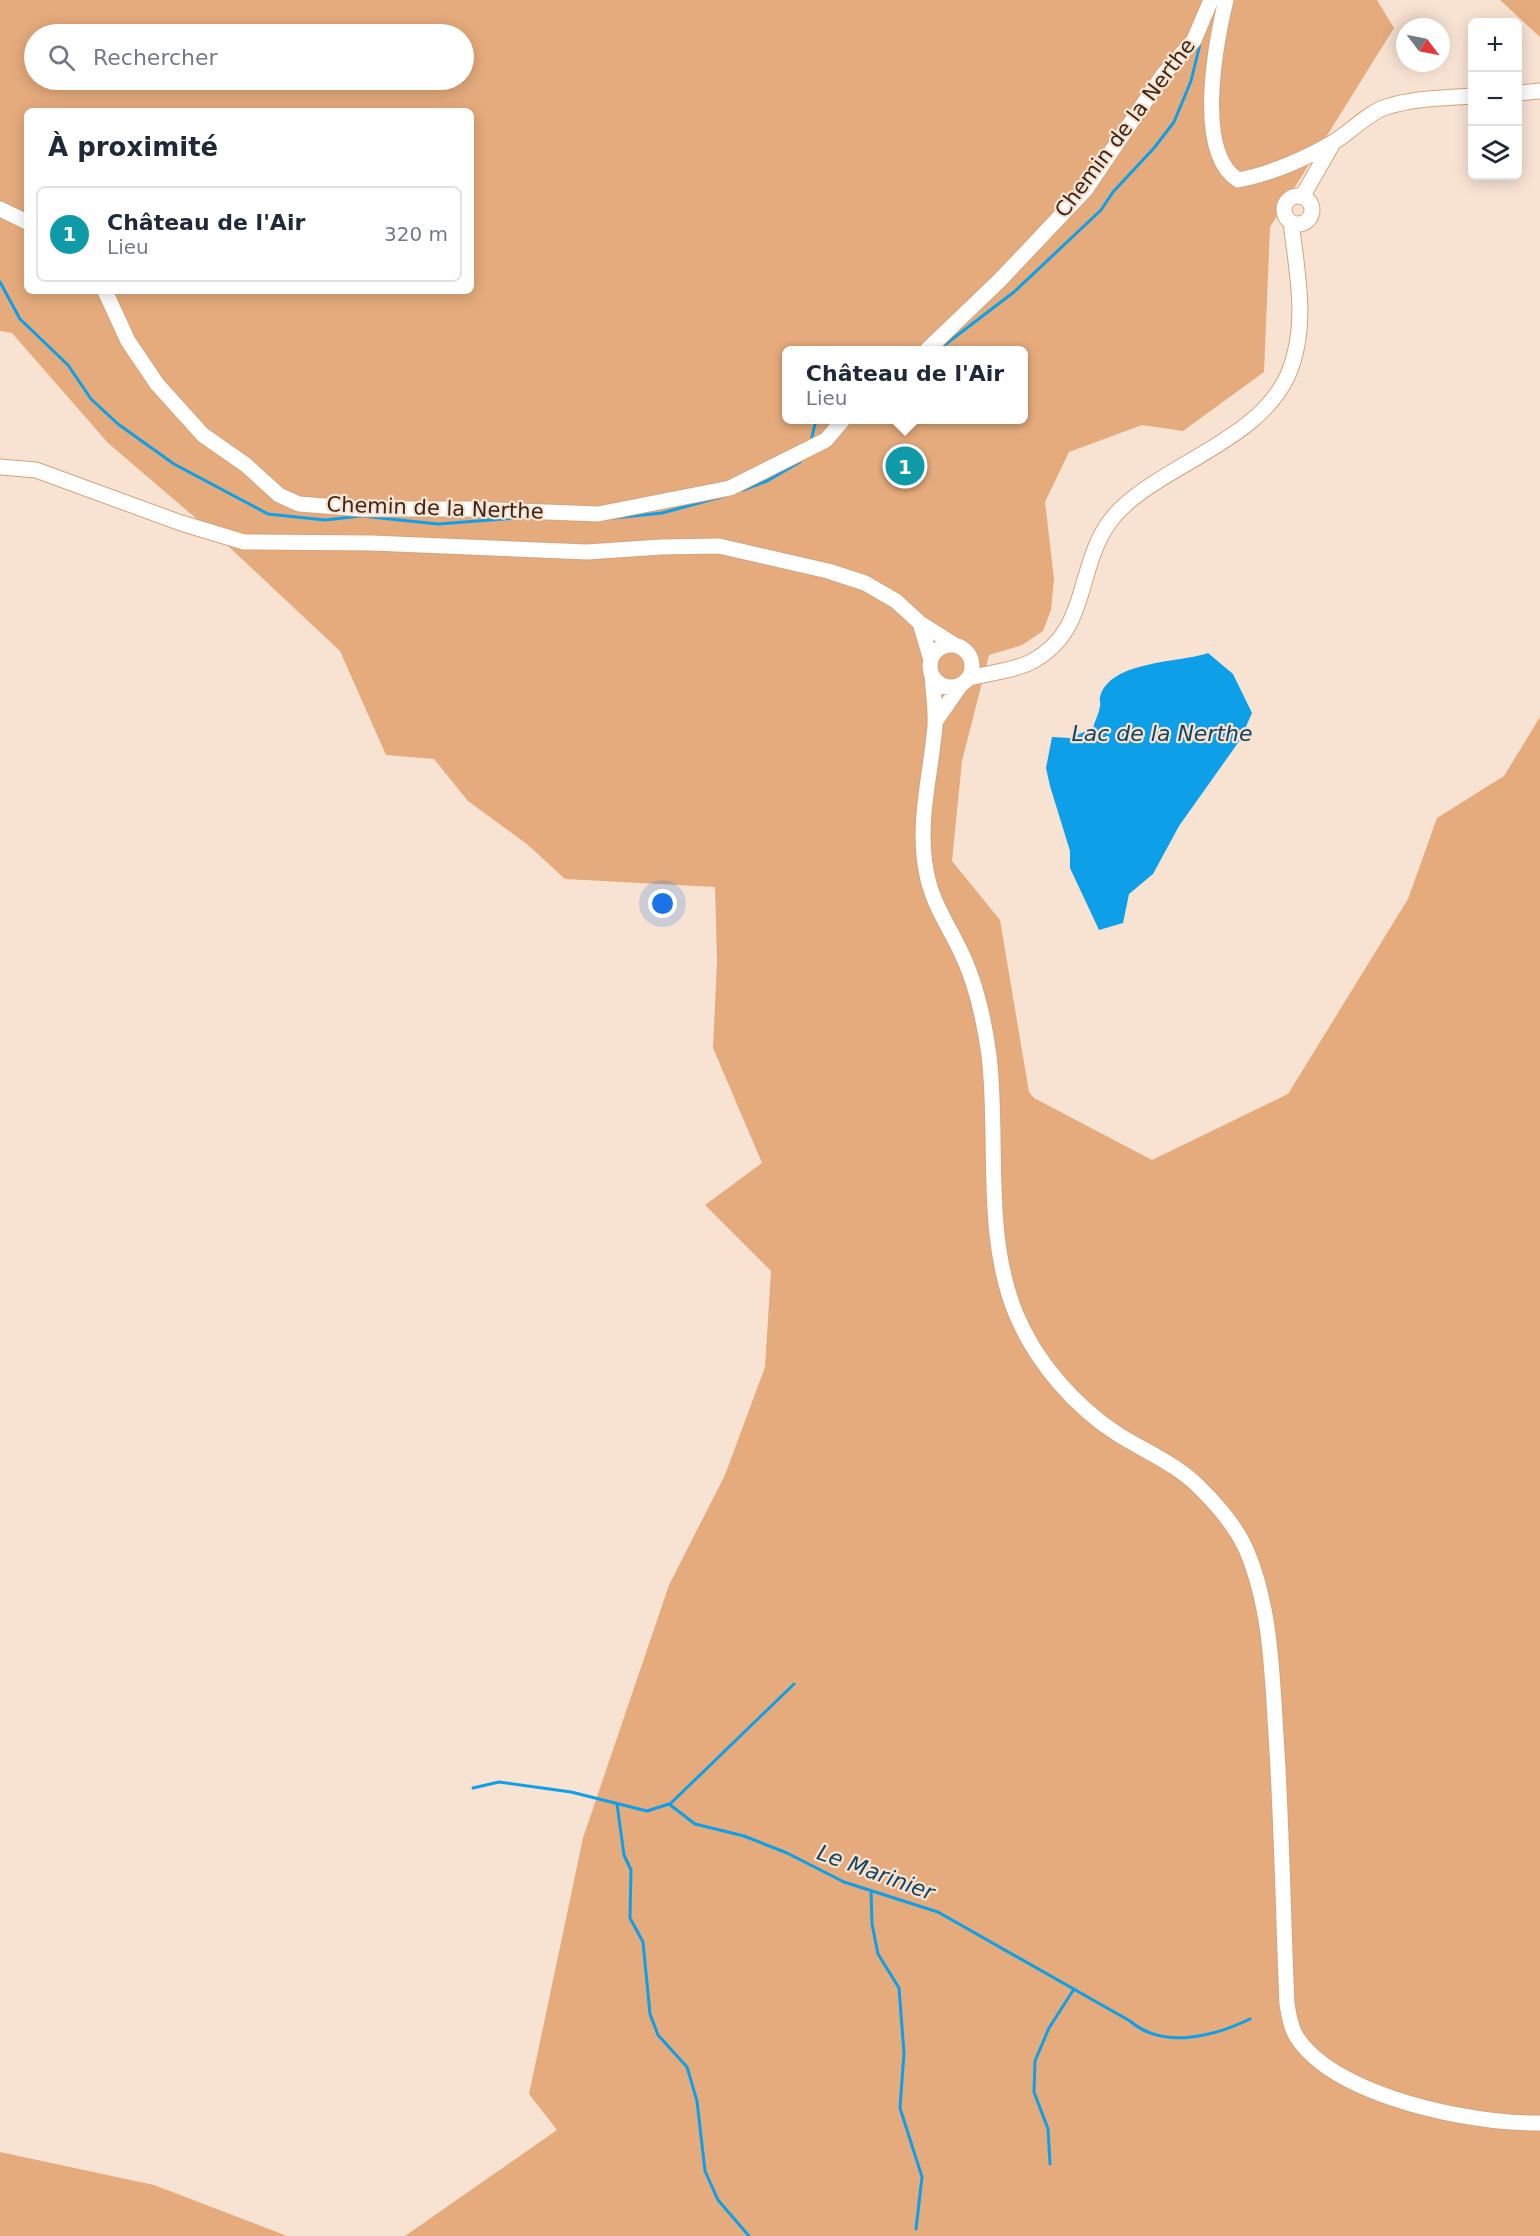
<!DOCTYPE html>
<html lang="fr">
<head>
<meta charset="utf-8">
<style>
  :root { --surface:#fff; --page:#f2f2f3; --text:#1f2937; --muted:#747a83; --line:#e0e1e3; --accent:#2073a4 }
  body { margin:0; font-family:"DejaVu Sans",sans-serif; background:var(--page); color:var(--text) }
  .controls { position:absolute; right:18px; top:18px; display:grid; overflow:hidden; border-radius:9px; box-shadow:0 3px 15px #0003 }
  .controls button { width:54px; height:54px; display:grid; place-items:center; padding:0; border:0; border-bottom:2px solid var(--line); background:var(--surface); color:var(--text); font:30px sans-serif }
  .compass { position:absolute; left:1396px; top:18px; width:54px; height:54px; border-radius:50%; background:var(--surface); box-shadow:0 3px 15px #0003; rotate:122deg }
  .you { position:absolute; left:663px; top:904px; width:21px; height:21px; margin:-15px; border:4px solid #fff; border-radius:50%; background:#1a73e8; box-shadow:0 0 0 9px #1a73e833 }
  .badge { display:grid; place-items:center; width:39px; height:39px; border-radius:50%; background:var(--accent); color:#fff; font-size:20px; font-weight:700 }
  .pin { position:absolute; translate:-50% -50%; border:3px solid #fff; box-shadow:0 2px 6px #0006 }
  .popup { position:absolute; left:782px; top:346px; width:246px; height:78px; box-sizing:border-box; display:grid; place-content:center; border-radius:9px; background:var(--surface); filter:drop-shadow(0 2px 4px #0005); font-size:20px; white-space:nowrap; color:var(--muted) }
  .popup b { font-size:22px; color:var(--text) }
  .popup::after { content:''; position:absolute; left:50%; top:100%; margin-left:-12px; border:12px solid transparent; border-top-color:var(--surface) }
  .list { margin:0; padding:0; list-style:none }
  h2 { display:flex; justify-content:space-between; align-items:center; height:78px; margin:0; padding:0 24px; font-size:26px }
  h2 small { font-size:20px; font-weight:400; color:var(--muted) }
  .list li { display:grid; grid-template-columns:39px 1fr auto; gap:18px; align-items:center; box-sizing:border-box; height:96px; margin:0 12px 12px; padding:0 12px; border:2px solid var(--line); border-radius:9px }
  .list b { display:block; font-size:22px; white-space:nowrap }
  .list p { margin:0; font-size:20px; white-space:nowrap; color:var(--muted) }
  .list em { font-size:20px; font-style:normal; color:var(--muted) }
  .icon { flex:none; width:33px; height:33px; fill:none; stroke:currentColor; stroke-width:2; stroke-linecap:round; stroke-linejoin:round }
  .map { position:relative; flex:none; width:1540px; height:2236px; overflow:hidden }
  .search { position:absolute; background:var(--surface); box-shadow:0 3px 15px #0003; left:24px; top:24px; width:450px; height:66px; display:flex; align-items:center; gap:15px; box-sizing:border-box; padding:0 21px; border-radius:33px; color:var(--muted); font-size:22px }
  .panel { position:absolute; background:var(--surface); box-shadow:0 3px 15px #0003; left:24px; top:108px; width:450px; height:186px; border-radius:9px }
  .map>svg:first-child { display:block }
  .green { fill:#e5ab7c; fill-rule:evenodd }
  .water { fill:#0da0e9 }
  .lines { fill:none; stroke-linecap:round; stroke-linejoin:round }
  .stream { stroke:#0da0e9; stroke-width:3 }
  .minor-casing { stroke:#d4a37d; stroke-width:17 }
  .minor { stroke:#fff; stroke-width:15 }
  .labels { text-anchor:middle; stroke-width:4.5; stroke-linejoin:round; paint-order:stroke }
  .street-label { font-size:21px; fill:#3a2718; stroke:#f8e3d3 }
  .water-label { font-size:22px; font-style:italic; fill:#134563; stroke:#f8e3d3 }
</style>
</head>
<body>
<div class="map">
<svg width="1540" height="2236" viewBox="0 0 1540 2236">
  <rect width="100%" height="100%" fill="#f8e3d3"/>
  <path class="green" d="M0 0H1377L1394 28 1270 227 1264 372 1183 431 1142 425 1069 452 1045 502 1054 579 1051 610 1043 631 1022 645 989 655 962 761 952 861 1000 920 1029 1092 1034 1098 1152 1160 1288 1094 1408 899 1437 818 1504 776 1540 717V2236H405L557 2130 529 2094 583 1838 669 1585 725 1475 765 1367 771 1271 705 1205 762 1163 713 1048 717 961 715 887 565 879 528 845 468 801 434 759 386 755 340 651 226 544 108 443 12 333 0 331ZM34 34H464V80H34ZM27 111H471V291H27ZM786 350H1024V420H786Z
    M1500 0H1540V37Z
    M0 2152 154 2185 287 2236H0Z"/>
  <path class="water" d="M1208 653 1233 674 1252 713 1240 740 1179 826 1153 874 1129 894 1123 923 1099 930 1070 868V851L1050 786 1046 768 1052 737 1070 738 1093 728C1095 721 1099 713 1100 706 1101 703 1099 700 1100 697 1110 660 1180 663 1208 653Z"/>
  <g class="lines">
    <path class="stream" d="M0 282 20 319 68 365 91 399 118 424 174 464 268 514 325 520 361 516 438 524 518 518
      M938 350 1014 292 1101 210 1113 192 1154 148 1174 122 1191 81 1200 44
      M811 441 816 420
      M743 490 767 481 800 462
      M614 518 662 513 725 496
      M473 1788 499 1782 571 1792 647 1811 669 1804 695 1824 744 1836 787 1853 844 1882 938 1912 1130 2021C1163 2050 1215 2036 1250 2019
      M617 1804 624 1855 631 1870 630 1918 643 1942 650 2014 658 2035 687 2067 697 2101 705 2171 718 2200 749 2236
      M670 1804 794 1684
      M871 1891 872 1924 878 1954 899 1988 904 2053 900 2108 922 2177 916 2229
      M1050 2164 1048 2129 1034 2092 1035 2061 1049 2028 1074 1989"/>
    <defs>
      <path id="minor" d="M1226 0C1216 42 1194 152 1238 180 1270 174 1305 159 1332 143 1350 133 1367 113 1386 107 1414 98 1444 98 1472 96
        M1518 93 1540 91
        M1284 210a14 14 0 1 1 28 0a14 14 0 1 1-28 0Z
        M1302 197 1333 143
        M0 209 27 222
        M105 291 128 341 157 384 203 435 246 465 279 495 299 504 363 509H473L598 514 730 488 826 440 843 420
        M927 350 1000 280 1086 189 1163 75 1194 40 1211 0
        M0 467 36 470 181 523 244 542 372 543 587 552 661 547 719 546 828 571 865 583 896 601 920 623 955 645
        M920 623 931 660
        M930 666a21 21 0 1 1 42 0a21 21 0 1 1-42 0Z
        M932 675C933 692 936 709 935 726 931 774 917 821 926 870 931 901 947 923 960 950 976 982 984 1019 989 1055 999 1140 983 1234 1016 1314 1036 1362 1075 1407 1119 1435 1148 1453 1179 1465 1203 1491 1220 1508 1236 1527 1246 1549 1271 1607 1272 1673 1276 1735 1282 1825 1283 1915 1287 2004 1289 2016 1291 2029 1298 2039 1339 2098 1473 2124 1540 2123
        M969 678C989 673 1013 671 1031 662 1098 627 1070 552 1126 504 1175 461 1260 437 1288 375 1309 326 1297 273 1291 222
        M935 722 960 686"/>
    </defs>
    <use href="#minor" class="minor-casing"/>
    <use href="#minor" class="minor"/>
  </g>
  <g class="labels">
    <g class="street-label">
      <text transform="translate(1125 128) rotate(-53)" y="7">Chemin de la Nerthe</text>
      <text transform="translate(435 508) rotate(2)" y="7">Chemin de la Nerthe</text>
    </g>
    <g class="water-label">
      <text x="1162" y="741">Lac de la Nerthe</text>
      <text transform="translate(876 1872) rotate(20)" y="8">Le Marinier</text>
    </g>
  </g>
</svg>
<div class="controls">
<button>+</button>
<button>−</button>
<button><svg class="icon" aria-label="layers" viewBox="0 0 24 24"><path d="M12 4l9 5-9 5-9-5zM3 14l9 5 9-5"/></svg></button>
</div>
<svg class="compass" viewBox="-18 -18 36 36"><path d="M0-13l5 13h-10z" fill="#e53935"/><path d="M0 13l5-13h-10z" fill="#747a83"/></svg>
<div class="you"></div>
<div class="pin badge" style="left:905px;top:466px;background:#0f9aa8">1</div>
<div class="popup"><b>Château de l'Air</b>Lieu</div>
<div class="search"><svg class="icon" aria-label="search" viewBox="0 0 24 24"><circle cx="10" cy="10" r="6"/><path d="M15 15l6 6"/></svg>Rechercher</div>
<section class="panel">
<h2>À proximité<small></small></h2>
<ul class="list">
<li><span class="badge" style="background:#0f9aa8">1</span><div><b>Château de l'Air</b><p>Lieu</p></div><em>320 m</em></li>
</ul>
</section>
</div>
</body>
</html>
